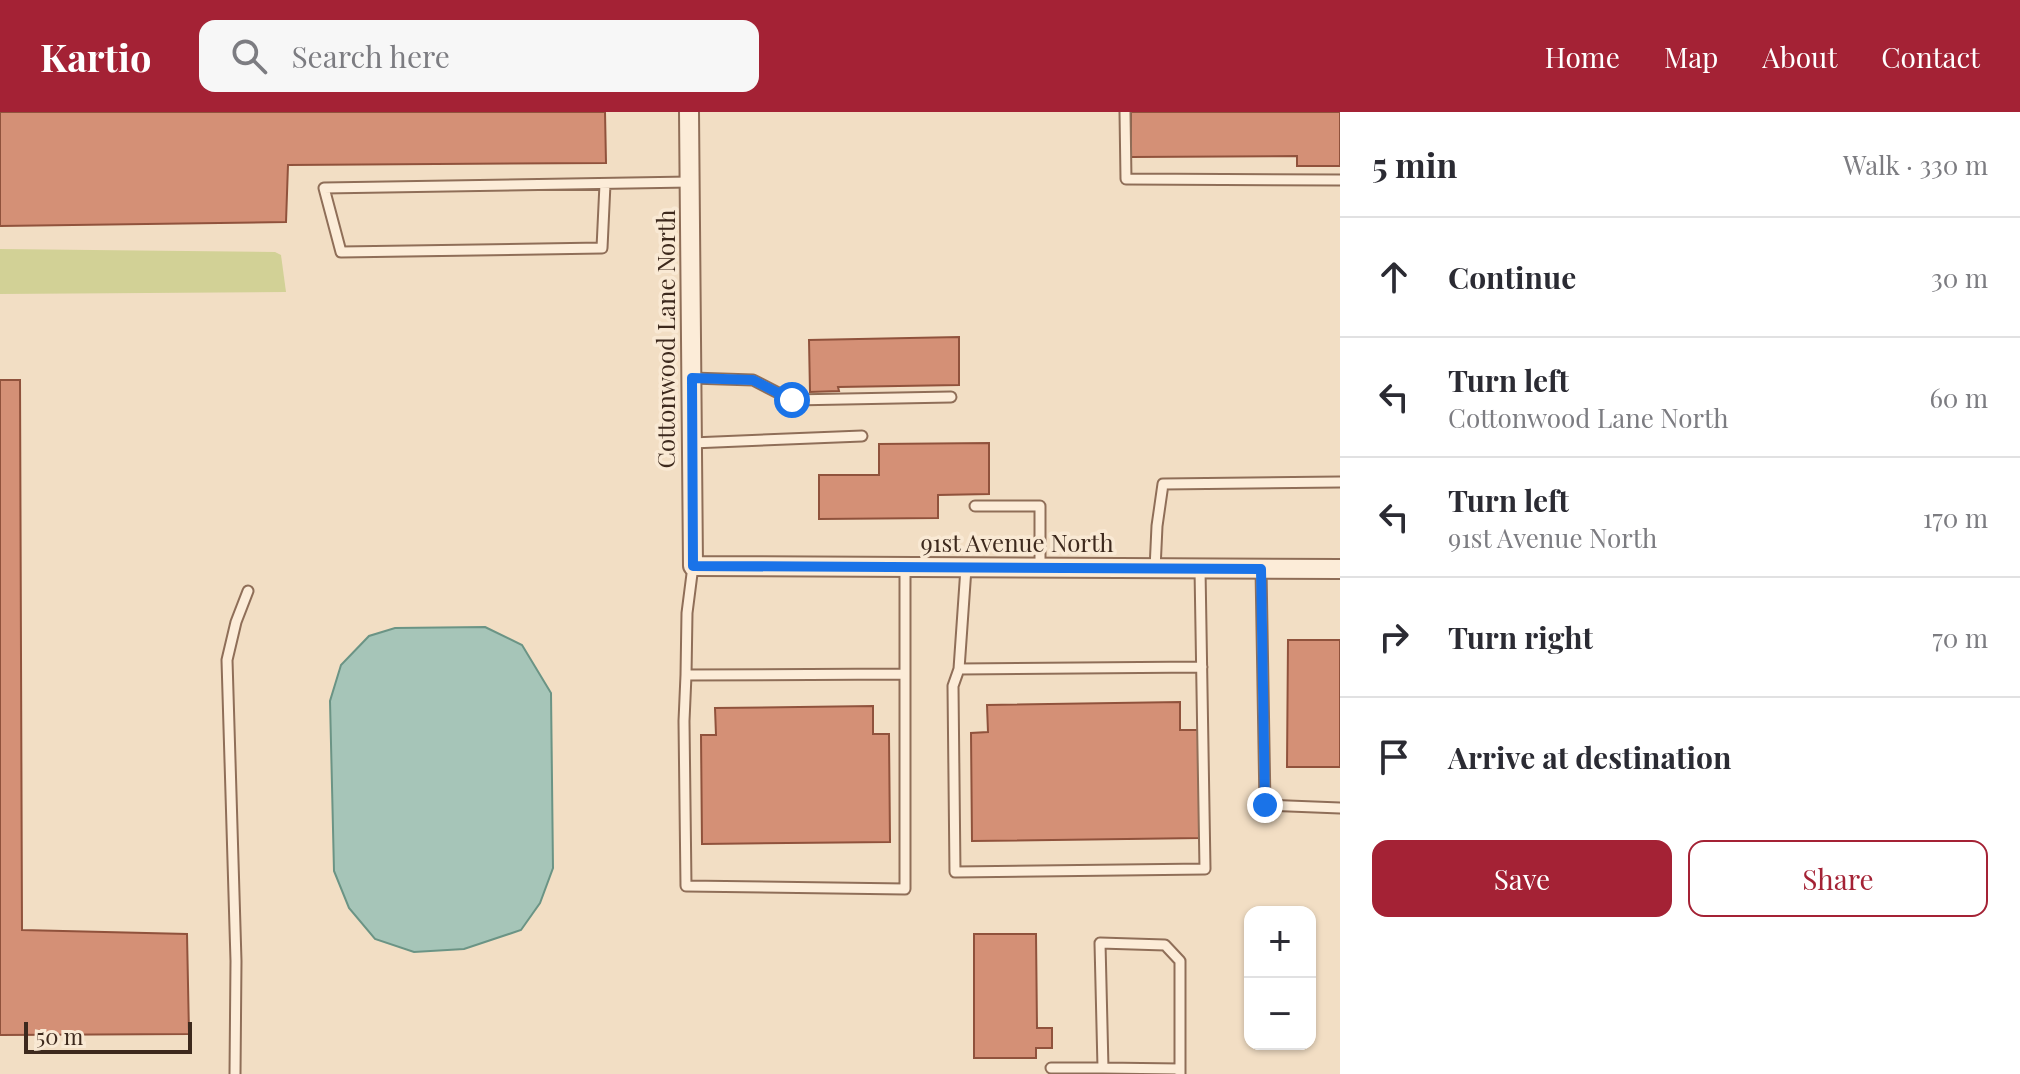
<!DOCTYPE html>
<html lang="en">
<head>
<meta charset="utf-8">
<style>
  :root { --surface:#fff; --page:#f7f7f7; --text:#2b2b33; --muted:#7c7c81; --line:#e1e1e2; --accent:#a42235 }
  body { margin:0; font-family:"Playfair Display",serif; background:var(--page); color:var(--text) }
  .controls { position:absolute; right:24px; bottom:24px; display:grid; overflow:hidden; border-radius:16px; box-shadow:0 2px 6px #0004 }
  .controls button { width:72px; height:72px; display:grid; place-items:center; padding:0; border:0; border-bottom:2px solid var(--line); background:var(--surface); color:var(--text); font:40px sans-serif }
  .scale { position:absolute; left:24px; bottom:20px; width:168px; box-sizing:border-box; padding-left:8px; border:4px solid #3d291d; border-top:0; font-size:22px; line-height:28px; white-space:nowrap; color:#3d291d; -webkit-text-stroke:6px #f9e9d4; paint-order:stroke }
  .stop { position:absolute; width:24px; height:24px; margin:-18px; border:6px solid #1a73e8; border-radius:50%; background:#fff }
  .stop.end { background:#1a73e8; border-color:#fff; box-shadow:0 2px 8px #0008 }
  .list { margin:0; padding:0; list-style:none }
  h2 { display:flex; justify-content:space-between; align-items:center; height:104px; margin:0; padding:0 32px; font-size:34px }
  h2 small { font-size:26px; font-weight:400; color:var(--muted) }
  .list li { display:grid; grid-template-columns:52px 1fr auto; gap:24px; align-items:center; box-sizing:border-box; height:120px; padding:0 32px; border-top:2px solid var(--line) }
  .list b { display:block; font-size:30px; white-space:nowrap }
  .list p { margin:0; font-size:26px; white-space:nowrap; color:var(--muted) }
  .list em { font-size:26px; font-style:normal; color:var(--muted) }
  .actions { display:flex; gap:16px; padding:24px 32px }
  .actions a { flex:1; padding:18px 0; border:2px solid var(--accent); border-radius:16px; text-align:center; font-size:28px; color:var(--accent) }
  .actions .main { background:var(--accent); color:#fff }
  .icon { flex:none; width:44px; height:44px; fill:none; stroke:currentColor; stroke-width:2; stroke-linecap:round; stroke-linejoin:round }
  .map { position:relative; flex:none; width:1340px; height:962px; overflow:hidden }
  header { display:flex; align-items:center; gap:48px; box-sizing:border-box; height:112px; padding:0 40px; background:var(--accent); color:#fff }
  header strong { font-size:38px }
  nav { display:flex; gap:44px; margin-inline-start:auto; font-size:28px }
  .search { width:560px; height:72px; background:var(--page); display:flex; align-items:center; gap:20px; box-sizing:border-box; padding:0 28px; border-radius:16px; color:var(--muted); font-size:30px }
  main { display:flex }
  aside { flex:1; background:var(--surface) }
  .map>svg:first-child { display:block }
  .green { fill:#d2d196 }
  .water { fill:#a6c5b8; stroke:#6b9485; stroke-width:2 }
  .building { fill:#d49076; stroke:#90523c; stroke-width:2 }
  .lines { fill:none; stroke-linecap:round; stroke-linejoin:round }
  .service-casing { stroke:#8f6e58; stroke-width:13 }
  .minor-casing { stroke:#8f6e58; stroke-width:22 }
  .service { stroke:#fcecd8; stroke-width:9 }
  .minor { stroke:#fcecd8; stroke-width:18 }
  .route { stroke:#1a73e8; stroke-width:10 }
  .labels { text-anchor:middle; stroke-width:7; stroke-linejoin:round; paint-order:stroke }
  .street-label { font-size:24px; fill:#3d291d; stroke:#f9e9d4 }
</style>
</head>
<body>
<header>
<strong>Kartio</strong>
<div class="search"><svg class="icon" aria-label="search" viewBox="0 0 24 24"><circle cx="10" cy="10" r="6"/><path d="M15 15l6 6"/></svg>Search here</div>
<nav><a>Home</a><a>Map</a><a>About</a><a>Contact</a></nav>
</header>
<main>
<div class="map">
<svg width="1340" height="962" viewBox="0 0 1340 962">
  <rect width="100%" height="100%" fill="#f2dec4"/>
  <path class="green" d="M0 137 275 140 281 143 286 180 0 182Z"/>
  <path class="water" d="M485 515 522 533 551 581 553 756 540 791 521 818 464 837 414 840 375 827 349 796 334 759 330 589 341 553 369 524 395 516Z"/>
  <path class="building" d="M0 0H605L606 51 288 53 286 110 0 114Z
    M1131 0H1340V54H1297V44L1131 45Z
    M959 225V273L838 275 839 279 810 280 809 228Z
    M0 268H20L22 818 187 822 189 922 0 923Z
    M989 331V382L938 383V406L819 407V363H879V332Z
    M1288 528H1340V655H1287Z
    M1180 590V618H1198L1200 726 972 729 971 621 988 620 987 593Z
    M873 594V622H889L890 730 702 732 701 623H716L715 596Z
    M974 822H1036L1037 916H1052V936H1036V946H974Z"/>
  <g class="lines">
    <defs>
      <path id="service" d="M1125 0 1126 67 1340 68
        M605 72 602 136 341 140 324 76 690 70
        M692 266 753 268 792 288 951 285
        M692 331 862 324
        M975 394H1040V456
        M693 454 687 501 686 563 905 562V455
        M966 456 959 557 953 574 955 760 1205 757 1200 457
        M1155 457 1157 414 1163 372 1340 370
        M1261 457 1265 693 1340 696
        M959 557 1202 555
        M686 563 684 609 686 774 905 777V562
        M1051 956H1103L1100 831 1165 833 1180 849V962
        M1103 956 1180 957
        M235 962 236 849 227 548 236 510 248 479"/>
      <path id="minor" d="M689 0 693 454 1340 457"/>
    </defs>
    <use href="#service" class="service-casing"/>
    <use href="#minor" class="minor-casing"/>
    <use href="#service" class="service"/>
    <use href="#minor" class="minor"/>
  </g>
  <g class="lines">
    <path class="route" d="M792 288 753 268 692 266 693 454 1261 457 1265 693"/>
  </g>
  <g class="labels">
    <g class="street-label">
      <text transform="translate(667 227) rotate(-90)" y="8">Cottonwood Lane North</text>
      <text x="1017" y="440">91st Avenue North</text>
    </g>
  </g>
</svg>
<div class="controls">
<button>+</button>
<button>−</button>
</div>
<div class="scale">50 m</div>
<div class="stop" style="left:792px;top:288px"></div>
<div class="stop end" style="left:1265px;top:693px"></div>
</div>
<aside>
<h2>5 min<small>Walk · 330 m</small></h2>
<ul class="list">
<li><svg class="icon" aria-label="ahead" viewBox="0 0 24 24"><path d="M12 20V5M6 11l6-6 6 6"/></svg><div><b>Continue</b></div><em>30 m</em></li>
<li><svg class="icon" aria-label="left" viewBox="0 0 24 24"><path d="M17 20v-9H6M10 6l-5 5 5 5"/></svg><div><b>Turn left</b><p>Cottonwood Lane North</p></div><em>60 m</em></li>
<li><svg class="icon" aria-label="left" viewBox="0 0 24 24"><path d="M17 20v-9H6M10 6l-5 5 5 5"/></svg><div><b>Turn left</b><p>91st Avenue North</p></div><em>170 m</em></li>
<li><svg class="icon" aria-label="right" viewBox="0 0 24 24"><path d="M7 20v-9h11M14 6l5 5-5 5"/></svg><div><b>Turn right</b></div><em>70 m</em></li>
<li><svg class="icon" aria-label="arrive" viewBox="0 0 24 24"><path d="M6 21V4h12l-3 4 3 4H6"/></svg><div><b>Arrive at destination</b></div></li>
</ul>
<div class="actions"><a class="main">Save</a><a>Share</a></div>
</aside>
</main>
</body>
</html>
